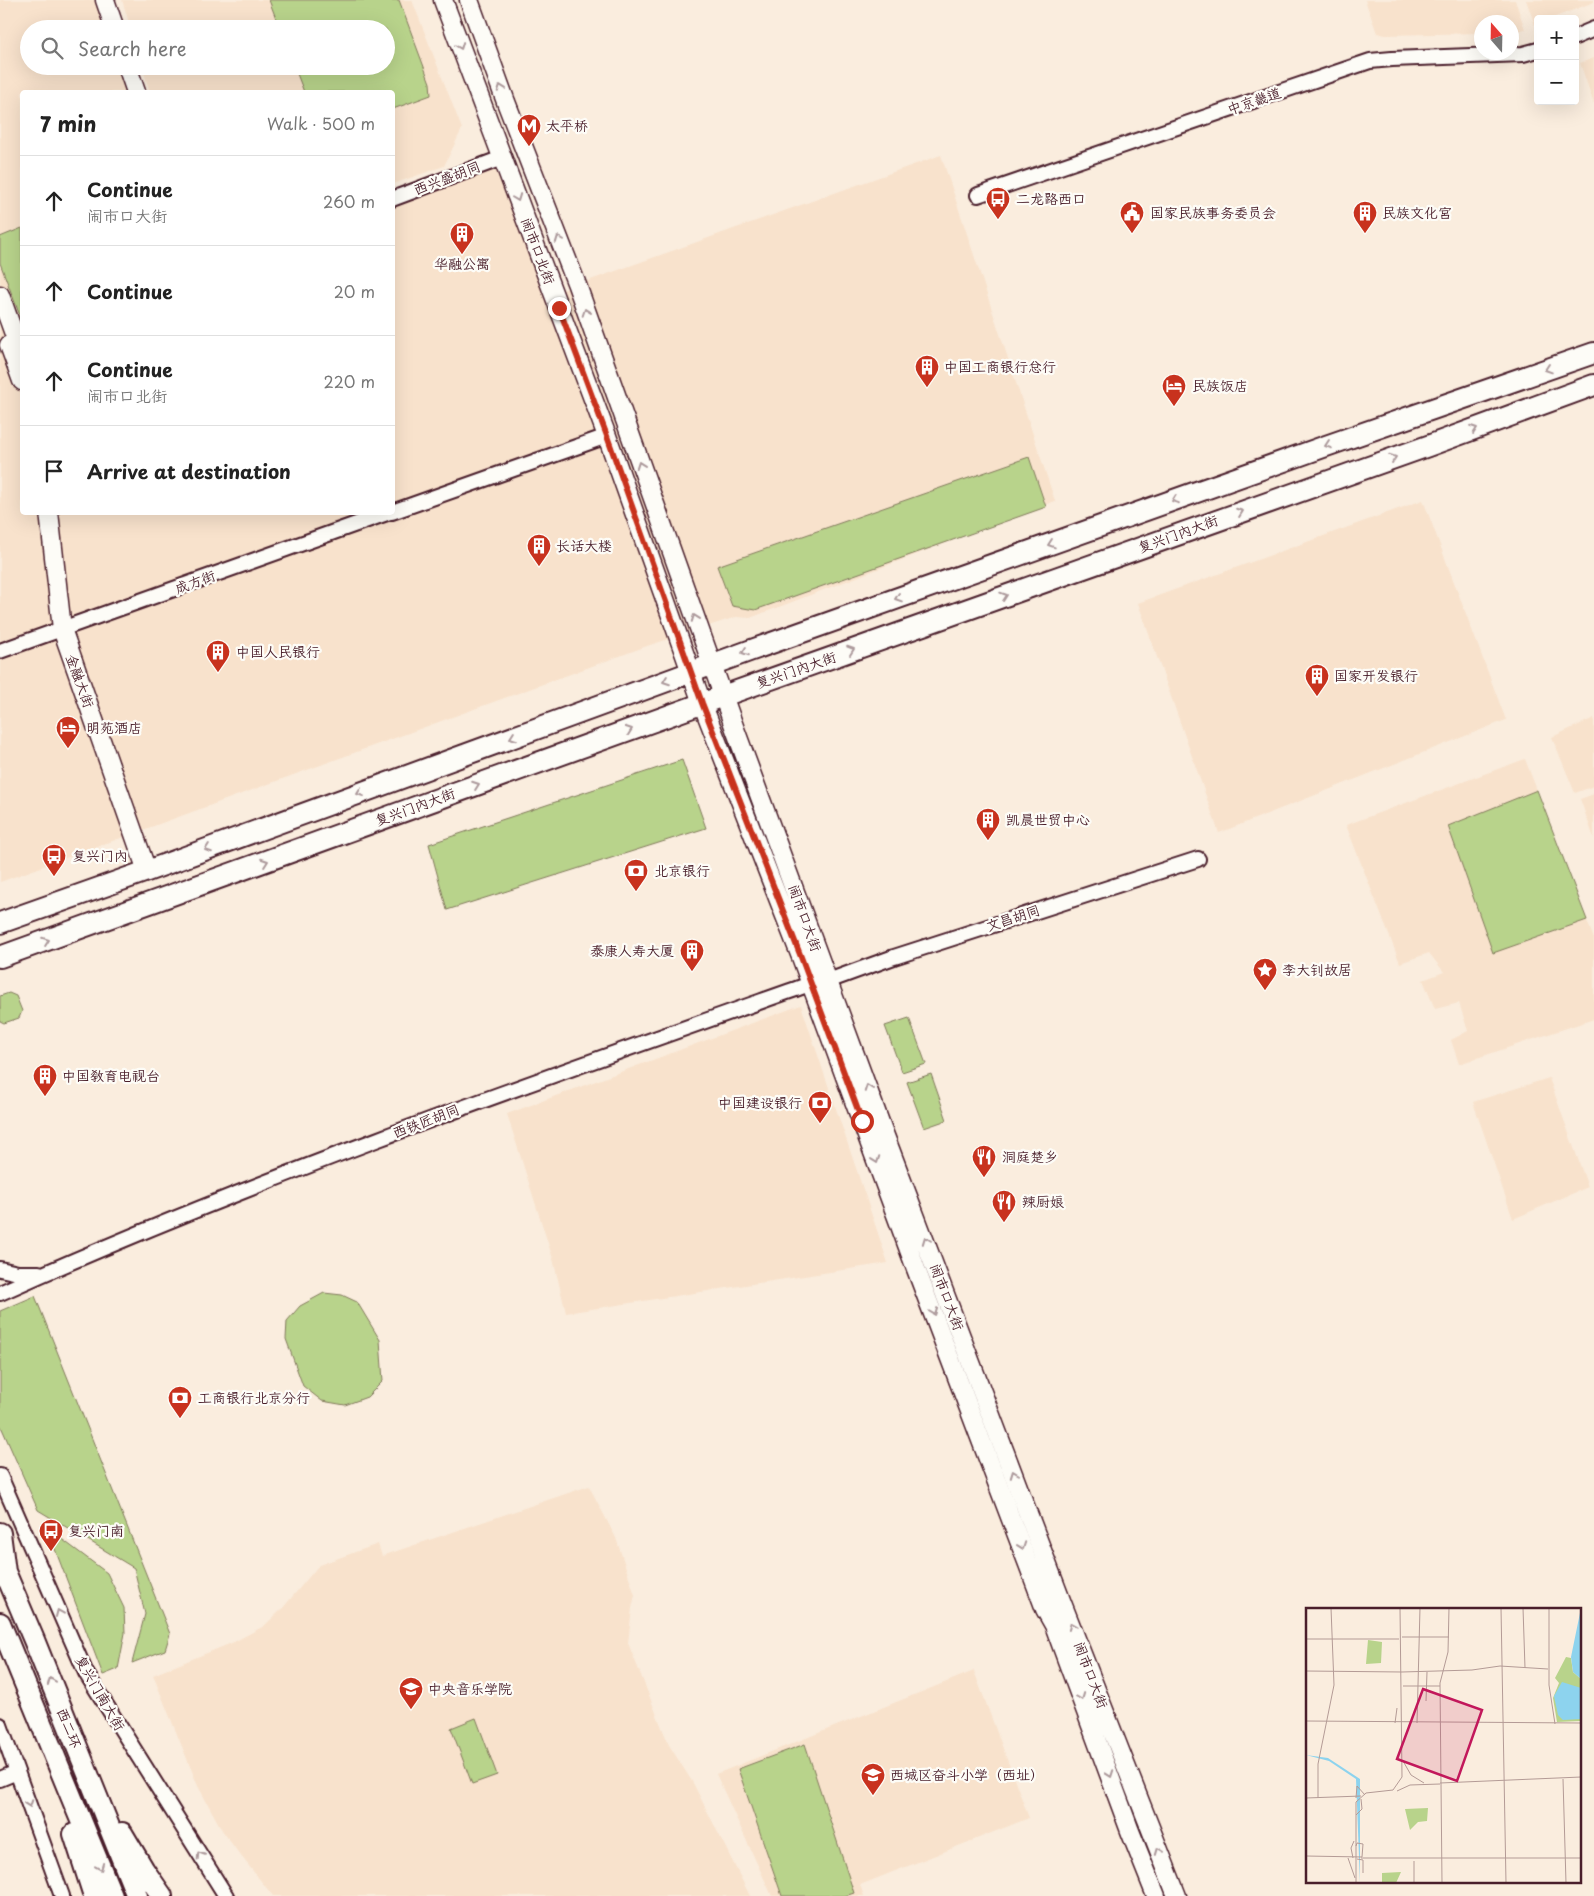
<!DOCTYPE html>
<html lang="en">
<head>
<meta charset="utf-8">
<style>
  :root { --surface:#fff; --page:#f2f2f2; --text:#222; --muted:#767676; --line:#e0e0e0 }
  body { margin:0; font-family:"Playpen Sans","LXGW WenKai TC",sans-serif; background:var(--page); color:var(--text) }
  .controls { position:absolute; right:15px; top:15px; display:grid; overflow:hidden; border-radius:5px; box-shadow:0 5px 20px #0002 }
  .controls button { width:45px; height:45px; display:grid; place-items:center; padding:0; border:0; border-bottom:1px solid var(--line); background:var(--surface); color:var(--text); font:25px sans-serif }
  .compass { position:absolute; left:1474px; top:15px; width:45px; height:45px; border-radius:50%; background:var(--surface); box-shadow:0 5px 20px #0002; rotate:340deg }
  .stop { position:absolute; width:15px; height:15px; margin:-11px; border:4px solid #c8321e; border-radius:50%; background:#fff }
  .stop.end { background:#c8321e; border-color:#fff; box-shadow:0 1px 5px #0008 }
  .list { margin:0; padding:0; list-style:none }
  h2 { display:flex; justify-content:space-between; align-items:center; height:65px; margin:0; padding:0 20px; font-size:21px }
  h2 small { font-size:16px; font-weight:400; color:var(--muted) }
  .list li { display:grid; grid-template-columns:32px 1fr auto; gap:15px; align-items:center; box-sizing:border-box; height:90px; padding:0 20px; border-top:1px solid var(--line) }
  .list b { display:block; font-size:19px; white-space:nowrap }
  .list p { margin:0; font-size:16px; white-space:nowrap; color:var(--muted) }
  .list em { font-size:16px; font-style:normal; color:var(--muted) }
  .icon { flex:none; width:28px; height:28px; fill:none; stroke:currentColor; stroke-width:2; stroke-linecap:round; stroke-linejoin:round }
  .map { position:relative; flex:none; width:1594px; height:1896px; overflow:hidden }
  .search { position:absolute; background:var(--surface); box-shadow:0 5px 20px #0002; left:20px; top:20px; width:375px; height:55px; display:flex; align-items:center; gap:12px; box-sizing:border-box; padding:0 18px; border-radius:28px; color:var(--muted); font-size:19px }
  .panel { position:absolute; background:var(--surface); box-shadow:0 5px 20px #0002; left:20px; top:90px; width:375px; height:425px; border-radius:5px }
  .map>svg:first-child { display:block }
  .built { fill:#f8e2cc }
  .green { fill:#b8d38b; stroke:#81795b }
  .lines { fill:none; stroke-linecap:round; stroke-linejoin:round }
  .minor-casing { stroke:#4a1f2b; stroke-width:18 }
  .major-casing { stroke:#4a1f2b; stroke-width:21 }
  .highway-casing { stroke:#4a1f2b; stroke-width:24 }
  .minor { stroke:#fdfcf7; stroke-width:14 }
  .major { stroke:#fdfcf7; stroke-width:18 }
  .highway { stroke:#fdfcf7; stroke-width:20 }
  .oneway { stroke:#ac999b }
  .route { stroke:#c8321e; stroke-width:6 }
  .labels { text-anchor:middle; stroke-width:4.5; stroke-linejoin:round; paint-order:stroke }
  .street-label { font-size:14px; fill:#4a1f2b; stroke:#fdfcf7 }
  .poi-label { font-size:14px; fill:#4a1f2b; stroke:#fdfcf7; text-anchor:start }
  .inset-road { fill:none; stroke:#b49b96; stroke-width:1 }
  .view { fill:#c2185b; fill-opacity:0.15; stroke:#c2185b; stroke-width:2.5 }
  .inset-edge { fill:none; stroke:#4a1f2b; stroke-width:2.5 }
</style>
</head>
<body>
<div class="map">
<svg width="1594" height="1896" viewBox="0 0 1594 1896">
  <rect width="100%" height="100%" fill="#faedde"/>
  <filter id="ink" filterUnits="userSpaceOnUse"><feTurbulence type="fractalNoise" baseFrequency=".02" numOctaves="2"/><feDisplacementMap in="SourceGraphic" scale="10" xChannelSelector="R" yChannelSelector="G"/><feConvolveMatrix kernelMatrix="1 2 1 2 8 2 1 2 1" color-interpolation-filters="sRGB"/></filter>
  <g filter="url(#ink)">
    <path class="built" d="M0 0H105L115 29H29V66H127L136 92H22V512H392L393 199 502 158 554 293 941 155 1055 501 750 618 736 617 647 646 0 882Z
      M122 0H412L462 129 444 166 393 184 392 92H150L142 66H386V29H131Z
      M1365 0H1515L1525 29 1512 32V22H1482L1481 33 1385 35 1377 33Z
      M1526 0H1594V2L1550 19H1538V24L1535 25Z
      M1594 58V104L1580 63Z
      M1423 500 1506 720 1219 833 1138 603Z
      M1594 718V786L1575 793 1552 737Z
      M1525 759 1594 939V1019L1459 1064 1451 1040 1468 1031 1459 1003 1435 1009 1423 980 1444 972 1429 953 1400 963 1346 825Z
      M1594 794V838L1580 799Z
      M801 1005 888 1263 566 1313 553 1259 507 1114Z
      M1549 1078 1588 1187 1513 1219 1473 1102Z
      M589 1486 616 1538 635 1595 632 1608 628 1643 669 1745 693 1783 750 1896H273L237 1851 222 1830 198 1786 153 1675 234 1642 264 1626 282 1609 319 1565 378 1544 382 1556Z
      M974 1671 1029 1818 860 1885 864 1896H772L716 1774Z"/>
    <path class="green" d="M269 0H399L430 83 431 95 393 109 392 92H304L294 66H386V29H280Z
      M22 228V321L0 263V237Z
      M1029 457 1046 507 755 610 732 606 717 566Z
      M682 760 706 828 447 910 429 844Z
      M1537 790 1587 920 1493 953 1448 826Z
      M9 993 16 996 22 1011 19 1018 4 1023 0 1021V996Z
      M909 1018 926 1064 902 1072 885 1026Z
      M931 1074 947 1120 924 1128 907 1082Z
      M324 1293 342 1295 357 1302 380 1340 383 1381 367 1397 345 1405 322 1401 303 1386 286 1339 287 1321 300 1306Z
      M35 1296 170 1634 165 1650 132 1663 145 1614 134 1568 38 1510 0 1424V1311Z
      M47 1528 107 1573 124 1608 125 1633 118 1669 103 1675Z
      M476 1718 497 1775 472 1784 451 1728Z
      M805 1744 854 1893 845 1896H782L738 1769Z"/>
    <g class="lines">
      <defs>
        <path id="minor" d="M1575 37 1594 29
          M978 195 1370 61 1392 59 1523 54 1538 50
          M392 199 502 158
          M392 512 607 436
          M0 651 390 512
          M828 981 894 957 1198 859
          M0 1269 18 1273H39
          M0 1293C264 1175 538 1080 810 984
          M0 1476 86 1673 226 1896
          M0 1725 62 1896
          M0 1779 17 1772"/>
        <path id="major" d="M105 0 115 29
          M443 0 607 436 702 703 801 957 916 1269 1045 1609 1054 1625 1062 1647 1130 1831 1156 1896
          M469 0 506 102 577 285 735 729 885 1136 1062 1603 1177 1896
          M127 66 136 92
          M0 295 22 356
          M9 345 22 381
          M49 512 62 629 147 871"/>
        <path id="highway" d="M0 923 147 871 749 651 1326 446 1594 353
          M0 957 723 696 1428 446 1594 385
          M0 1533 5 1572
          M0 1560 34 1640 137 1896
          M0 1623 112 1896
          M122 1833 144 1870 162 1896
          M74 1834 94 1896"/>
      </defs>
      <use href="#minor" class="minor-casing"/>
      <use href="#major" class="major-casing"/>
      <use href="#highway" class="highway-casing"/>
      <use href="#minor" class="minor"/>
      <use href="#major" class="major"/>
      <use href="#highway" class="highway"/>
    </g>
    <defs><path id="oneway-chevron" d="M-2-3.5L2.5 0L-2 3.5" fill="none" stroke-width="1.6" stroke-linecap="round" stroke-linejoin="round" transform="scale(1.25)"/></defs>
    <g class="oneway">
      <use href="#oneway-chevron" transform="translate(460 46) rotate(69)"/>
      <use href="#oneway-chevron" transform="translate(501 88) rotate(-110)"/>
      <use href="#oneway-chevron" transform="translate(517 198) rotate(69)"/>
      <use href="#oneway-chevron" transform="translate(559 239) rotate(-111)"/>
      <use href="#oneway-chevron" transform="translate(586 312) rotate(-109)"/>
      <use href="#oneway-chevron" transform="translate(1548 369) rotate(161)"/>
      <use href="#oneway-chevron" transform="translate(1474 429) rotate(-20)"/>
      <use href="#oneway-chevron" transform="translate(1328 445) rotate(161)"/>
      <use href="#oneway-chevron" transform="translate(1393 458) rotate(-19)"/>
      <use href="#oneway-chevron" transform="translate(640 465) rotate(-110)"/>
      <use href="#oneway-chevron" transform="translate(1175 500) rotate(160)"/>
      <use href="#oneway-chevron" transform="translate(1240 512) rotate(-20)"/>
      <use href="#oneway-chevron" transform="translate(1051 544) rotate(161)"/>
      <use href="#oneway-chevron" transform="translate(1004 596) rotate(-19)"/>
      <use href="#oneway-chevron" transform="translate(898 598) rotate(161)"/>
      <use href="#oneway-chevron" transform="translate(695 618) rotate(-110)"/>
      <use href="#oneway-chevron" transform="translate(851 650) rotate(-19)"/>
      <use href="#oneway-chevron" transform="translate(745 652) rotate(160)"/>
      <use href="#oneway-chevron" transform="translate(666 681) rotate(160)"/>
      <use href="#oneway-chevron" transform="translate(629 730) rotate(-20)"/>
      <use href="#oneway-chevron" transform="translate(513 737) rotate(160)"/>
      <use href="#oneway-chevron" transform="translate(476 785) rotate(-20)"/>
      <use href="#oneway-chevron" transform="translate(360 793) rotate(160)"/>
      <use href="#oneway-chevron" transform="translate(208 849) rotate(160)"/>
      <use href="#oneway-chevron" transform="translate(265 862) rotate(-20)"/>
      <use href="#oneway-chevron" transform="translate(46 941) rotate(-20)"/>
      <use href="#oneway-chevron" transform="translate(868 1088) rotate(-110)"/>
      <use href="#oneway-chevron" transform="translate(876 1160) rotate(70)"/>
      <use href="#oneway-chevron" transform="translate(926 1240) rotate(-111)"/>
      <use href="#oneway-chevron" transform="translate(934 1312) rotate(69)"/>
      <use href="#oneway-chevron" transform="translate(1014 1474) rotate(-111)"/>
      <use href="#oneway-chevron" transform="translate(1022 1546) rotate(70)"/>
      <use href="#oneway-chevron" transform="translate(59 1613) rotate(-113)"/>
      <use href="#oneway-chevron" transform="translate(1072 1626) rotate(-112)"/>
      <use href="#oneway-chevron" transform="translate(51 1681) rotate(-112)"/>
      <use href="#oneway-chevron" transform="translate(1081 1697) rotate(69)"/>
      <use href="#oneway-chevron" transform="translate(1110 1774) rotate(70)"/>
      <use href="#oneway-chevron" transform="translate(29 1804) rotate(70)"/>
      <use href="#oneway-chevron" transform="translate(1159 1851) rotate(-111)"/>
      <use href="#oneway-chevron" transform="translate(200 1855) rotate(-123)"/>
      <use href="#oneway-chevron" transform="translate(100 1867) rotate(68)"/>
    </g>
  </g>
  <g class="lines" filter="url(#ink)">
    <path class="route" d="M559 308 607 436 702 703 801 957 862 1121"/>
  </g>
  <defs>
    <symbol id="metro-pin" viewBox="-11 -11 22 30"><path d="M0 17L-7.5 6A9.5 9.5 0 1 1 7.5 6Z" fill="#c8321e" stroke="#fdfcf7"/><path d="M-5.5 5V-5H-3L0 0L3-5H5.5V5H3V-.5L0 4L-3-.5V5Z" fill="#fff"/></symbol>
    <symbol id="bus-pin" viewBox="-11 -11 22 30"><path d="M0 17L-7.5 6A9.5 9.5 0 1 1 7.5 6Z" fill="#c8321e" stroke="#fdfcf7"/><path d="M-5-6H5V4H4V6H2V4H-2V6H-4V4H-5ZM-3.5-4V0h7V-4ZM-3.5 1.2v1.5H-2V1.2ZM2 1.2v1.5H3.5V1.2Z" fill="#fff"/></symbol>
    <symbol id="civic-pin" viewBox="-11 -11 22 30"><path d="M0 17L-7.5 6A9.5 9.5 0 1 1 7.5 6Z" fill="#c8321e" stroke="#fdfcf7"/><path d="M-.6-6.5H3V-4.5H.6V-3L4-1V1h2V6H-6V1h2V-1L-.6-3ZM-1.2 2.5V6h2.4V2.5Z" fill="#fff"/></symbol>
    <symbol id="building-pin" viewBox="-11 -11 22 30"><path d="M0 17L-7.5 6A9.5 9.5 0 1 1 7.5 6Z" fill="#c8321e" stroke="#fdfcf7"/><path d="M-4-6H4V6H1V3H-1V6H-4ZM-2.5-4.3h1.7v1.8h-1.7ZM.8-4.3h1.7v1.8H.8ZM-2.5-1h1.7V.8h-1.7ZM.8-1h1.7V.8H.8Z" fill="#fff"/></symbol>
    <symbol id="hotel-pin" viewBox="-11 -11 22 30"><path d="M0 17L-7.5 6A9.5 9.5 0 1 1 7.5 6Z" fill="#c8321e" stroke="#fdfcf7"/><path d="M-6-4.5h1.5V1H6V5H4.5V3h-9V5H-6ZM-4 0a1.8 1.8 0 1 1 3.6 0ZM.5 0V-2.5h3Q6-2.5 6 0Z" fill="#fff"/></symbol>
    <symbol id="bank-pin" viewBox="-11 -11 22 30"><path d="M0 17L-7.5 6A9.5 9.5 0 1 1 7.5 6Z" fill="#c8321e" stroke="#fdfcf7"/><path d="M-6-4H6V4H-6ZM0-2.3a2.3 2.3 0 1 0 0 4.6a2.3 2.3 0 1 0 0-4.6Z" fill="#fff"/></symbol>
    <symbol id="sight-pin" viewBox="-11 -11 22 30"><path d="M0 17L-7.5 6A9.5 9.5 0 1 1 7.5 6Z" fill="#c8321e" stroke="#fdfcf7"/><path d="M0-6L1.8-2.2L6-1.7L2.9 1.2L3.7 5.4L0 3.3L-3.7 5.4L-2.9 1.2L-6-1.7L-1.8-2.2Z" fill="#fff"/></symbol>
    <symbol id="restaurant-pin" viewBox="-11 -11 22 30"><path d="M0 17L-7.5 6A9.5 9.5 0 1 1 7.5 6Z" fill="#c8321e" stroke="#fdfcf7"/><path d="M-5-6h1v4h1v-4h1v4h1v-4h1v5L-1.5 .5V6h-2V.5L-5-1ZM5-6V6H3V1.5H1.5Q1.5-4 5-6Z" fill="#fff"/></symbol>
    <symbol id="university-pin" viewBox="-11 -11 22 30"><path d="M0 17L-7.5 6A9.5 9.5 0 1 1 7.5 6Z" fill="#c8321e" stroke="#fdfcf7"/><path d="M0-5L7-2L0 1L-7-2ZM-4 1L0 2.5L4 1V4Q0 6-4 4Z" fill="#fff"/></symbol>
    <symbol id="school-pin" viewBox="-11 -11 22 30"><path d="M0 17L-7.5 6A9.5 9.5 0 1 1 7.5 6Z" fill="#c8321e" stroke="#fdfcf7"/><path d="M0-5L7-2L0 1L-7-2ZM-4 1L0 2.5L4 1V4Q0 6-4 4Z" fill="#fff"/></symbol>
  </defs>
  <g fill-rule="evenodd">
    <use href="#metro-pin" x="515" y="112" width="28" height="38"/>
    <use href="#bus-pin" x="984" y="185" width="28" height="38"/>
    <use href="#civic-pin" x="1118" y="199" width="28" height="38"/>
    <use href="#building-pin" x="1351" y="199" width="28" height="38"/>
    <use href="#building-pin" x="448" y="220" width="28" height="38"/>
    <use href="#building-pin" x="913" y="353" width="28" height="38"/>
    <use href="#hotel-pin" x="1160" y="372" width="28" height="38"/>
    <use href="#building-pin" x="525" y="532" width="28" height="38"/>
    <use href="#building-pin" x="204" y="638" width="28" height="38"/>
    <use href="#building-pin" x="1303" y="662" width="28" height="38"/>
    <use href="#hotel-pin" x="54" y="714" width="28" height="38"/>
    <use href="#building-pin" x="974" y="806" width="28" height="38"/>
    <use href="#bus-pin" x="40" y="842" width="28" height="38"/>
    <use href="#bank-pin" x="622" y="857" width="28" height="38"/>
    <use href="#building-pin" x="678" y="937" width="28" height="38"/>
    <use href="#sight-pin" x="1251" y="956" width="28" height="38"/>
    <use href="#building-pin" x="31" y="1062" width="28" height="38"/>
    <use href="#bank-pin" x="806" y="1089" width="28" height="38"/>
    <use href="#restaurant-pin" x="970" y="1143" width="28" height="38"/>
    <use href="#restaurant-pin" x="990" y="1188" width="28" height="38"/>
    <use href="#bank-pin" x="166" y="1384" width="28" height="38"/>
    <use href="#bus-pin" x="37" y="1517" width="28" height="38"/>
    <use href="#university-pin" x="397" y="1675" width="28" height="38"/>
    <use href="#school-pin" x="859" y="1761" width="28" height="38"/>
  </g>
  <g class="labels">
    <g class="street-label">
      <text transform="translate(1254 101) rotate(-19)" y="5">中京畿道</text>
      <text transform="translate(447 178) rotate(-21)" y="5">西兴盛胡同</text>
      <text transform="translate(538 251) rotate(69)" y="5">闹市口北街</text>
      <text transform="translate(1178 534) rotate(-20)" y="5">复兴门内大街</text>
      <text transform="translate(195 582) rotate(-20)" y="5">成方街</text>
      <text transform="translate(796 670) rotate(-19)" y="5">复兴门内大街</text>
      <text transform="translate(80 681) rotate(70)" y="5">金融大街</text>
      <text transform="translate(415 807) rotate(-20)" y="5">复兴门内大街</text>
      <text transform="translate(805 918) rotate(70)" y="5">闹市口大街</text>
      <text transform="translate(1013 918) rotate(-18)" y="5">文昌胡同</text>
      <text transform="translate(426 1121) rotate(-21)" y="5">西铁匠胡同</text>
      <text transform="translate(947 1297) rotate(69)" y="5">闹市口大街</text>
      <text transform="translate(1091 1675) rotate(69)" y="5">闹市口大街</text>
      <text transform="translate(100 1693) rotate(60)" y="5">复兴门南大街</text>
      <text transform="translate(69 1728) rotate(68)" y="5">西二环</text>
    </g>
    <g class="poi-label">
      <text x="546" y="131">太平桥</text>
      <text x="1016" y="204">二龙路西口</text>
      <text x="1150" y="218">国家民族事务委员会</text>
      <text x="1382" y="218">民族文化宫</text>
      <text x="462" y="269" text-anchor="middle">华融公寓</text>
      <text x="944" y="372">中国工商银行总行</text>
      <text x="1192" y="391">民族饭店</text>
      <text x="556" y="551">长话大楼</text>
      <text x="236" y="657">中国人民银行</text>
      <text x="1334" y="681">国家开发银行</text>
      <text x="86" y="733">明苑酒店</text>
      <text x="1006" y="825">凯晨世贸中心</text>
      <text x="72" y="861">复兴门内</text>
      <text x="654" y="876">北京银行</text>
      <text x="674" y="956" text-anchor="end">泰康人寿大厦</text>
      <text x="1282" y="975">李大钊故居</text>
      <text x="62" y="1081">中国教育电视台</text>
      <text x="802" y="1108" text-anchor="end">中国建设银行</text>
      <text x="1002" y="1162">洞庭楚乡</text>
      <text x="1022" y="1207">辣厨娘</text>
      <text x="198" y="1403">工商银行北京分行</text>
      <text x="68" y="1536">复兴门南</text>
      <text x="428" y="1694">中央音乐学院</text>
      <text x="890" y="1780">西城区奋斗小学（西址）</text>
    </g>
  </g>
  <g transform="translate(1306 1608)">
    <rect width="275" height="275" fill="#faedde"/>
    <path d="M62 32 76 34 75 55 60 56ZM260 49 265 50 267 64 275 71V113L251 114 247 90 253 75 249 70ZM122 200 121 213 112 214 104 222 99 201ZM95 264 90 275H76V265Z" fill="#b8d38b"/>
    <path d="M275 0V71L267 64 265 49ZM256 74 275 80 274 111 257 112 252 107 248 88ZM0 147 22 150 54 171V275L50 171 23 153Z" fill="#8dd3ee"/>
    <path class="inset-road" d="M195 0 200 275M217 0 219 60M243 0V77L249 116M96 29H143M0 31H93M0 63 96 64 166 62 194 58 242 61M97 78H134M120 93 121 64M0 113 275 115M89 115 91 100M111 115 114 0M97 153 105 167 118 175M257 171 260 275M134 175 275 169M91 183 104 177 134 176M0 190 55 188M12 190V156L28 77 25 0M50 190 51 178 59 187M50 207 56 201 55 191M0 248 56 249 57 236 51 235 50 238M42 250 49 270M47 250 45 240 48 233M55 250H275M51 251 57 252V265M108 253V275M50 275V194L60 185 87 182 96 169 94 0M136 275 134 75 142 44 143 0"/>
    <path class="view" d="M117 81 176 102 151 173 91 151Z"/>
    <rect width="275" height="275" class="inset-edge"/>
  </g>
</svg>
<div class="controls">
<button>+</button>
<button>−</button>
</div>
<svg class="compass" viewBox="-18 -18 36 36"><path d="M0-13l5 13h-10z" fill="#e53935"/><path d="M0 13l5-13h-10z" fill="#767676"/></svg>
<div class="stop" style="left:862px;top:1121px"></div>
<div class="stop end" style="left:559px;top:308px"></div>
<div class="search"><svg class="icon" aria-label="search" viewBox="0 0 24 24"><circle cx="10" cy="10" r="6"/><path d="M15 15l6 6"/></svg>Search here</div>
<section class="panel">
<h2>7 min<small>Walk · 500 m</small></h2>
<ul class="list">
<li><svg class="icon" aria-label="ahead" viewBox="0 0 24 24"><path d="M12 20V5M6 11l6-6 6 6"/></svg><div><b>Continue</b><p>闹市口大街</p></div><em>260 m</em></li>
<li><svg class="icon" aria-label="ahead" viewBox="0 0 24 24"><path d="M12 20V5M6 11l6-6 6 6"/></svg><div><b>Continue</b></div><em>20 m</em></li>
<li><svg class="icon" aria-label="ahead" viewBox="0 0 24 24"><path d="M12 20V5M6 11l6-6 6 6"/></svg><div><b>Continue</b><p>闹市口北街</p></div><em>220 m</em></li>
<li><svg class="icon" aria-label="arrive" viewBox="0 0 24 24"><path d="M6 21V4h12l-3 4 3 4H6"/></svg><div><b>Arrive at destination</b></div></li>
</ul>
</section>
</div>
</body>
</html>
